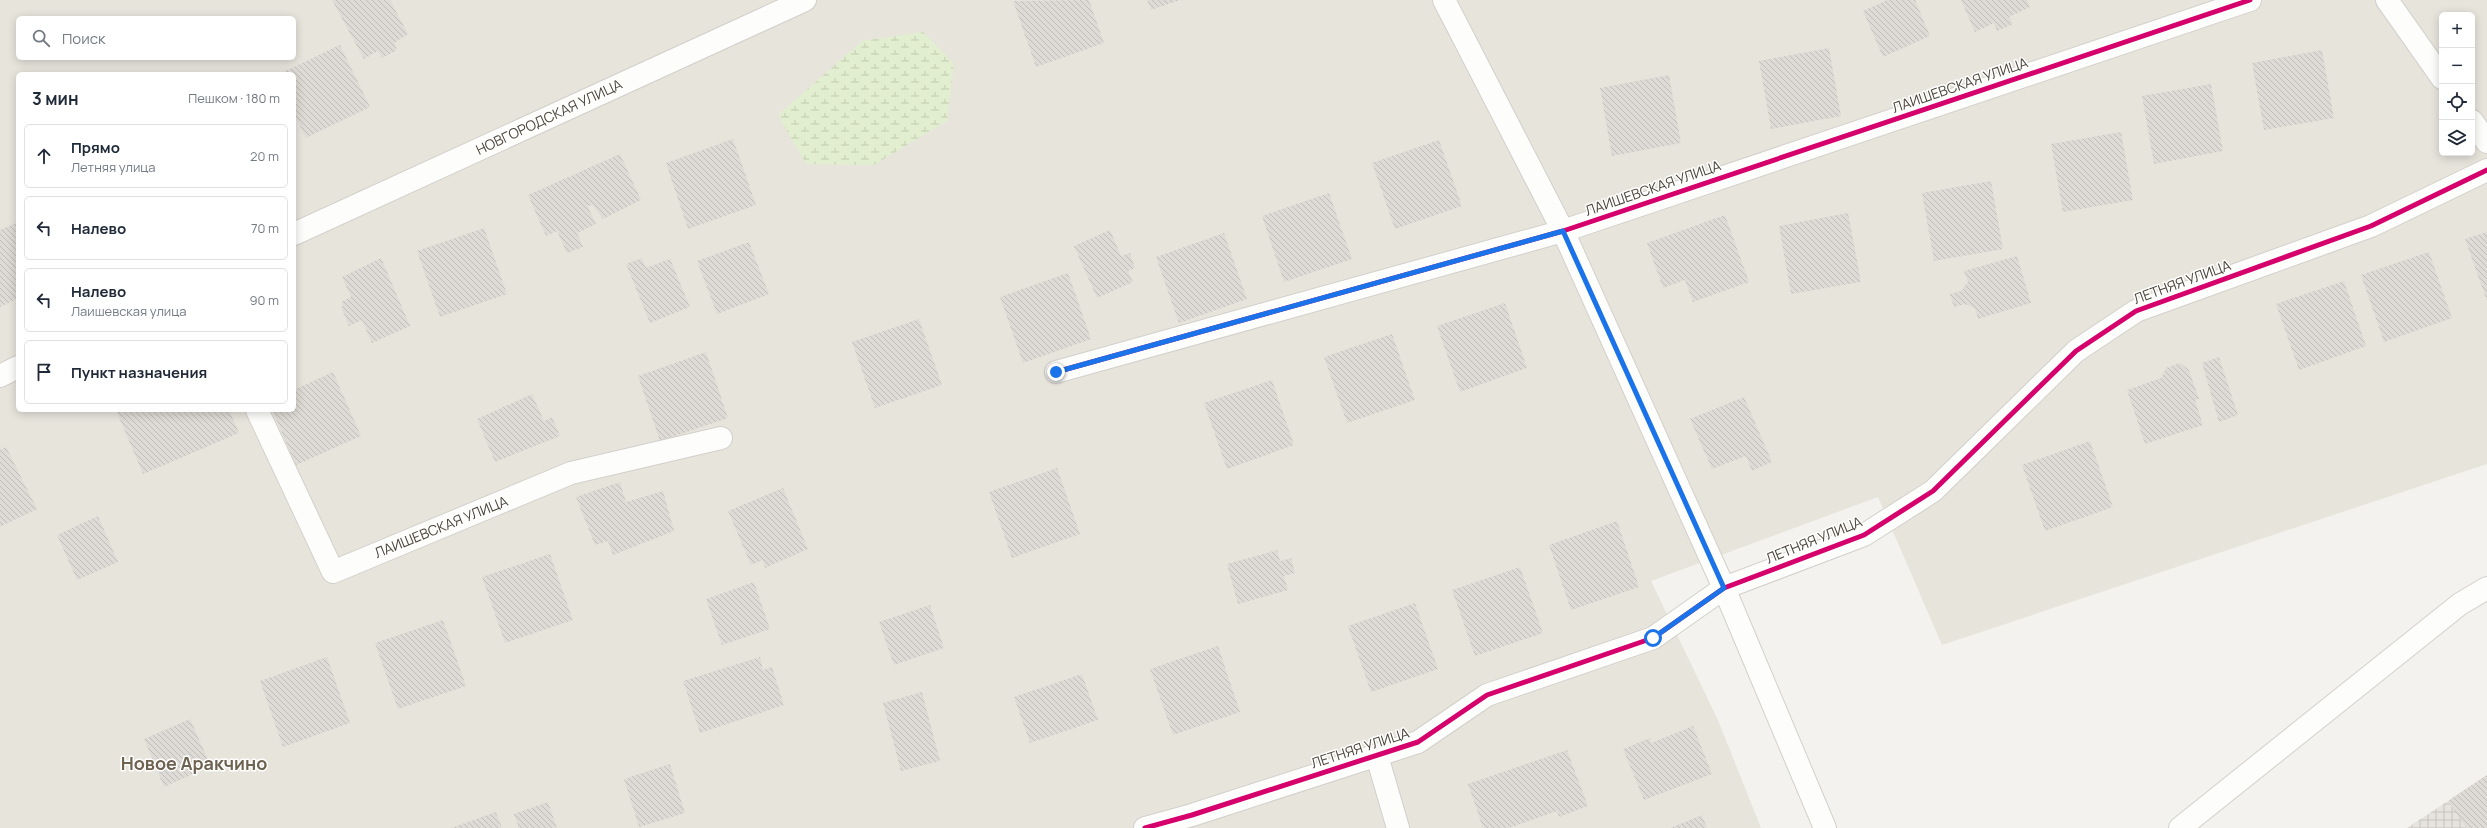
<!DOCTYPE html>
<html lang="ru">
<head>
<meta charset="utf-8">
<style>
  :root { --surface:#fff; --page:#f2f2f3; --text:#1f2937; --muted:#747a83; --line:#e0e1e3 }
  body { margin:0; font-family:Manrope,sans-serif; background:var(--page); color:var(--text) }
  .controls { position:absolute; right:12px; top:12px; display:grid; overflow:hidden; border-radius:6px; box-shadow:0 2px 10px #0003 }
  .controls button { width:36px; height:36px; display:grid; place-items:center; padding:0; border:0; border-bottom:1px solid var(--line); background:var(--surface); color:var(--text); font:20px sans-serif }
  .stop { position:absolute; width:12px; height:12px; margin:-9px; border:3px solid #1a73e8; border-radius:50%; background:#fff }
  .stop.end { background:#1a73e8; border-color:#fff; box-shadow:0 1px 4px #0008 }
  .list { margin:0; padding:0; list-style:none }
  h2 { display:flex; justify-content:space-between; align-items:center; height:52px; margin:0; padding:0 16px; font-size:17px }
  h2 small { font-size:13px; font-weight:400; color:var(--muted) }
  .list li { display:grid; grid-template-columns:26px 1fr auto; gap:12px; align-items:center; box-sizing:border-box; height:64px; margin:0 8px 8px; padding:0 8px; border:1px solid var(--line); border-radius:6px }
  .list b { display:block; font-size:15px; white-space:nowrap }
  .list p { margin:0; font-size:13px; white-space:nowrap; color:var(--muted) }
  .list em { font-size:13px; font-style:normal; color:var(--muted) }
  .icon { flex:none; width:22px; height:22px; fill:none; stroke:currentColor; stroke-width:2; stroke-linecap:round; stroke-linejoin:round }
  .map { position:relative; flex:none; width:2487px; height:828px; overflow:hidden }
  .search { position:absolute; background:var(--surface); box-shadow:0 2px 10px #0003; left:16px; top:16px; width:280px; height:44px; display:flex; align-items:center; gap:10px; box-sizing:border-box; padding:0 14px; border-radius:6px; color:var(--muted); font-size:15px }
  .panel { position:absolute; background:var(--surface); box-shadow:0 2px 10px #0003; left:16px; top:72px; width:280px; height:340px; border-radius:6px }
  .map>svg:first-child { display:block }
  .residential { fill:#e7e4dc; fill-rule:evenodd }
  .industrial { fill:url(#industrial-grid) }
  .wetland { fill:url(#wetland-marsh) }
  .building { fill:url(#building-back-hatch) }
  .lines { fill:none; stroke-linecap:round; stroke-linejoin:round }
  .service-casing { stroke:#d2d0cb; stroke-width:24 }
  .minor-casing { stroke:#d2d0cb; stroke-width:24 }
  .service { stroke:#fdfdfc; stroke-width:22 }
  .minor { stroke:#fdfdfc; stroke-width:22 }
  .cycleway-casing { stroke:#fff; stroke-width:8 }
  .cycleway { stroke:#d6006c; stroke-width:5 }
  .route { stroke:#1a73e8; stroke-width:5 }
  .labels { text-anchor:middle; stroke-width:3; stroke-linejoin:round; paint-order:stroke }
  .street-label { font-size:14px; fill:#4b4439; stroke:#fff }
  .district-label { font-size:18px; font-weight:bold; fill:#6e6250; stroke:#fff }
</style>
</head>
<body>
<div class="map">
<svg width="2487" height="828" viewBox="0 0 2487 828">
  <defs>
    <pattern id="industrial-grid" width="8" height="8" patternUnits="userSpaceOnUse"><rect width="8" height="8" fill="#e6e2de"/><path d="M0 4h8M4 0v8" fill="none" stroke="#c7c3bf"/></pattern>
    <pattern id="wetland-marsh" width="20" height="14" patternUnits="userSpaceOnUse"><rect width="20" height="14" fill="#e1eecf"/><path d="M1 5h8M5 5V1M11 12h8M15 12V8" fill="none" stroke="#c3cdb2"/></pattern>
    <pattern id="building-back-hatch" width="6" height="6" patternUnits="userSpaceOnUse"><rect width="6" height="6" fill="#dedbd6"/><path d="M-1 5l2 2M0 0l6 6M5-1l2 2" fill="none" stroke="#c0bdb8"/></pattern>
  </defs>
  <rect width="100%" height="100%" fill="#f4f2ee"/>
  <path class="residential" d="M0 0H2487V464L1942 645 1878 497 1651 581 1718 720 1761 828H0ZM2442 15H2472V153H2442ZM18 18H294V58H18ZM18 74H294V410H18Z"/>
  <path class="industrial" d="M2487 775V828H2407L2448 801Z"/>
  <path class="wetland" d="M923 32 954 64 947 121 874 165 806 164 778 115 862 41Z"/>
  <path class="building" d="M332 0H390L408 34 394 43 397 50 382 58 378 51 364 59Z
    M1089 0 1104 43 1036 67 1013 1Z
    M1147 0H1180L1151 10Z
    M1887 0H1915L1930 36 1883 57 1863 11Z
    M1961 0H2027L2030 7 2009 17 2013 24 1997 31 1994 23 1975 32Z
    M340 45 370 107 306 138 294 113V74H279Z
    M1829 48 1841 116 1771 129 1759 61Z
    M2322 50 2334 118 2264 130 2252 63Z
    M1669 75 1681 143 1612 156 1600 88Z
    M2211 84 2223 151 2154 164 2142 96Z
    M2121 132 2133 200 2063 212 2051 144Z
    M733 139 756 205 688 229 666 163Z
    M1439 140 1462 206 1395 229 1372 163Z
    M620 154 641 200 603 219 593 205 588 206 587 205 596 224 577 233 583 247 567 253 557 231 546 236 528 195Z
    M1991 181 2003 249 1934 261 1922 193Z
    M1329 193 1352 259 1284 282 1262 216Z
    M1848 213 1861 282 1791 294 1779 226Z
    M1725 215 1749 282 1693 302 1685 280 1663 288 1647 243Z
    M16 223 18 227V298L0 307V230Z
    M484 228 507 294 440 317 417 251Z
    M1110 230 1121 256 1130 253 1135 268 1128 271 1133 282 1097 298 1074 246Z
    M2487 232V301L2465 239Z
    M1224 233 1247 299 1179 323 1156 257Z
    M749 242 769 294 717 314 697 261Z
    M2429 252 2452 318 2384 342 2361 275Z
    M2017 256 2031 303 1978 319 1975 308 1965 304 1954 307 1950 294 1961 291 1968 282 1964 271Z
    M381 258 410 326 372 343 362 320 349 326 341 307 343 306 341 302 351 297 342 277Z
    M642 258 646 268 670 259 690 307 650 323 626 264Z
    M1068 273 1091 339 1023 363 1000 297Z
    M2344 281 2366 346 2299 370 2276 304Z
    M1505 303 1527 368 1460 392 1437 326Z
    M919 319 942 385 875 408 852 342Z
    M1392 334 1415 400 1347 423 1324 357Z
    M706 352 728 418 660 441 638 376Z
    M2219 357 2238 415 2219 422 2202 363Z
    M2180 363 2189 370 2199 399 2195 400 2203 425 2145 444 2127 390 2161 378 2166 368Z
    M333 372 361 436 296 465 272 410H294V390Z
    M1272 380 1294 445 1227 469 1204 403Z
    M532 394 544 421 552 417 560 436 495 462 477 419Z
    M1744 397 1772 462 1752 471 1746 456 1712 469 1690 419Z
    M116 410H229L239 433 143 474Z
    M2090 441 2113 507 2045 531 2022 465Z
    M6 447 37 509 0 527V450Z
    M1057 468 1080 534 1012 558 989 492Z
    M620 482 626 502 663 491 674 531 613 555 608 541 595 545 576 497Z
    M783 488 808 549 765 568 763 560 751 565 728 511Z
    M98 516 118 562 77 580 57 535Z
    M1617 521 1639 587 1571 610 1549 545Z
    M1277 550 1280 561 1291 558 1295 573 1284 576 1288 590 1238 604 1227 564Z
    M550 554 573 620 505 643 482 577Z
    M1520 567 1543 633 1475 656 1452 590Z
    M754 582 770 629 722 645 706 599Z
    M1415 603 1438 669 1371 692 1348 626Z
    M930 605 944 648 894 665 879 622Z
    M443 620 466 686 398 709 375 643Z
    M1218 646 1240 712 1173 735 1150 669Z
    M327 657 350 723 283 747 260 681Z
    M760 657 763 670 772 667 784 705 700 733 683 681Z
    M1082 674 1098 720 1030 743 1014 697Z
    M922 692 940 761 901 771 883 703Z
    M190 719 211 766 164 787 144 739Z
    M1693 726 1712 774 1644 800 1623 749 1650 738 1651 743Z
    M1567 750 1588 806 1559 817 1557 811 1509 828H1483L1468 784Z
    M670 764 685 813 639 827 624 779Z
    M2487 775V828H2466L2448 801Z
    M548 802 557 828H519L514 814Z
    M496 812 502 828H451Z
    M1702 815 1707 828H1670Z"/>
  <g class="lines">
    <defs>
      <path id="service" d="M1377 756 1398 828"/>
      <path id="minor" d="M1444 0 1563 231 1724 588 1825 828
        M2387 0 2442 78
        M2472 121 2487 142
        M294 234 805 0
        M1056 372 1563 231 2250 0
        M0 376 18 367
        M257 410 333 572 571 473 721 438
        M1145 828 1192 815 1418 742 1487 695 1653 638 1724 588 1864 535 1933 491 2076 351 2136 311 2371 226 2487 170
        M2180 828 2460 604 2487 588"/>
    </defs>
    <use href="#service" class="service-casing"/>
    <use href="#minor" class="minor-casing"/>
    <use href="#service" class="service"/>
    <use href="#minor" class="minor"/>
    <defs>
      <path id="cycleway" d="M1056 372 1563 231 2250 0
        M1145 828 1192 815 1418 742 1487 695 1653 638 1724 588 1864 535 1933 491 2076 351 2136 311 2371 226 2487 170"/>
    </defs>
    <use href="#cycleway" class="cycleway-casing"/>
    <use href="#cycleway" class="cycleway"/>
  </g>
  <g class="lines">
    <path class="route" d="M1056 372 1563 231 1724 588 1653 638"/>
  </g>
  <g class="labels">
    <g class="street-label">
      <text transform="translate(1960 85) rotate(-19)" y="5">ЛАИШЕВСКАЯ УЛИЦА</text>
      <text transform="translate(549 117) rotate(-25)" y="5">НОВГОРОДСКАЯ УЛИЦА</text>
      <text transform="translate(1653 188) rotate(-19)" y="5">ЛАИШЕВСКАЯ УЛИЦА</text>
      <text transform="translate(2182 282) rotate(-20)" y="5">ЛЕТНЯЯ УЛИЦА</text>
      <text transform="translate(441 527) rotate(-22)" y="5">ЛАИШЕВСКАЯ УЛИЦА</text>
      <text transform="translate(1814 540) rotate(-22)" y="5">ЛЕТНЯЯ УЛИЦА</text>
      <text transform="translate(1360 748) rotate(-18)" y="5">ЛЕТНЯЯ УЛИЦА</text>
    </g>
    <g class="district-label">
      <text x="194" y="770">Новое Аракчино</text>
    </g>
  </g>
</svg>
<div class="controls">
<button>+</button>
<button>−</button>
<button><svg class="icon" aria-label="locate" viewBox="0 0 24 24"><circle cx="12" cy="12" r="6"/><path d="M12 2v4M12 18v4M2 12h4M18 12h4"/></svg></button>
<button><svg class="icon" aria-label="layers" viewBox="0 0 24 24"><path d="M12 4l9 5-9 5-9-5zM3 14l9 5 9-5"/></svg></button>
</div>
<div class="stop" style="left:1653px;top:638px"></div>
<div class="stop end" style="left:1056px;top:372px"></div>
<div class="search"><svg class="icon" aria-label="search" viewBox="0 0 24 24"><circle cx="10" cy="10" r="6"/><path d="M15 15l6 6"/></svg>Поиск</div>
<section class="panel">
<h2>3 мин<small>Пешком · 180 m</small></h2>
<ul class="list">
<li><svg class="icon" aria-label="ahead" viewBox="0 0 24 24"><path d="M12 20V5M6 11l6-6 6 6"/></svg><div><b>Прямо</b><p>Летняя улица</p></div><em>20 m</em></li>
<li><svg class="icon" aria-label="left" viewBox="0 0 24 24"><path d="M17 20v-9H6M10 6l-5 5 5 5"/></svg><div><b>Налево</b></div><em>70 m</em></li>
<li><svg class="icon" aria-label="left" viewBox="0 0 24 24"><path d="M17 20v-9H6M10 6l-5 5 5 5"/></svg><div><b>Налево</b><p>Лаишевская улица</p></div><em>90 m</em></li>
<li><svg class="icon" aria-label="arrive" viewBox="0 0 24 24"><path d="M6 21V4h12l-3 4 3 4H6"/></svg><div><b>Пункт назначения</b></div></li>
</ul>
</section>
</div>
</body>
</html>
